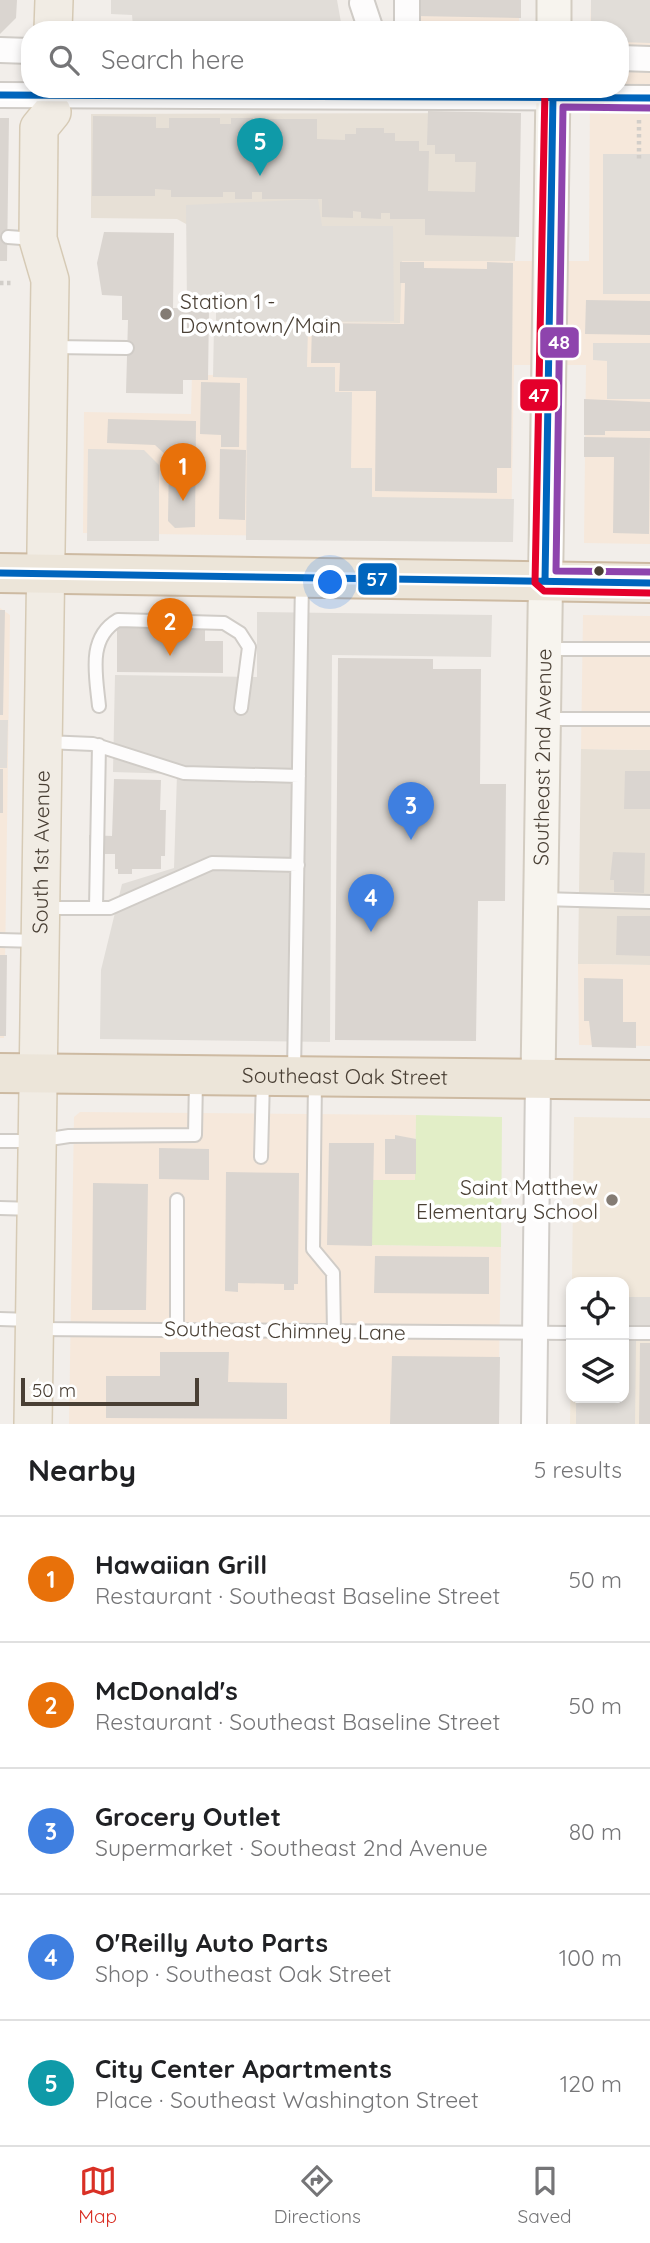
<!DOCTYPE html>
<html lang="en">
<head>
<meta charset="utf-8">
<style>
  :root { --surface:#fff; --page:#f6f6f6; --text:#202124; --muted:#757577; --line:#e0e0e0; --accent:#d93025 }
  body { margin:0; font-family:Quicksand,sans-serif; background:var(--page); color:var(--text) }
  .controls { position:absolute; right:21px; bottom:21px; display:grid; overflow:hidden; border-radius:14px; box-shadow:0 4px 10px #0003 }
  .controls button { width:63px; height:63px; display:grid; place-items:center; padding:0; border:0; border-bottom:2px solid var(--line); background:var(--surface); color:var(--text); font:35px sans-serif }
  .scale { position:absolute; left:21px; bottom:18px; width:178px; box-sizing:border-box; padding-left:7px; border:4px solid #493f34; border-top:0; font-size:19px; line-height:24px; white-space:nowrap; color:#493f34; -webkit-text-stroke:5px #fff; paint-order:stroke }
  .you { position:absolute; left:331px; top:583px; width:24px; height:24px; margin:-18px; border:5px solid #fff; border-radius:50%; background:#1a73e8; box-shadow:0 0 0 10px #1a73e833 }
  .badge { display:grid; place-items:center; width:46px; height:46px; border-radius:50%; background:var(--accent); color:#fff; font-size:23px; font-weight:700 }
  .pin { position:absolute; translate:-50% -58px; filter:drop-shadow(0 2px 4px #0008) }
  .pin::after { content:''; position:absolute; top:37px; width:24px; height:21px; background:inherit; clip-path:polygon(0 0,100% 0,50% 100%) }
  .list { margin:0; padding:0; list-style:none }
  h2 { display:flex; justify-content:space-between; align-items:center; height:91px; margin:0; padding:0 28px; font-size:30px }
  h2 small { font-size:23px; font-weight:400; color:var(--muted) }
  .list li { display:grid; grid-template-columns:46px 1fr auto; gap:21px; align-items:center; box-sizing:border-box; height:126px; padding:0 28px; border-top:2px solid var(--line) }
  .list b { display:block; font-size:26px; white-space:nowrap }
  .list p { margin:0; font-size:23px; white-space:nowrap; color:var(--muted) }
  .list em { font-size:23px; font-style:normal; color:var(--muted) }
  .icon { flex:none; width:38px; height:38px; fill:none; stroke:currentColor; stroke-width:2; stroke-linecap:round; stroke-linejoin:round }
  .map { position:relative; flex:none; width:650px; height:1424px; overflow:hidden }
  .search { position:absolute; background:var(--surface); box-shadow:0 4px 10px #0003; left:21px; right:21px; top:21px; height:77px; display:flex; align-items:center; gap:18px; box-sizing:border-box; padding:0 24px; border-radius:28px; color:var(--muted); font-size:26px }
  .sheet { height:721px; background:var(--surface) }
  nav { display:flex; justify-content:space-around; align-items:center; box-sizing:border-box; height:98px; border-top:2px solid var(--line); background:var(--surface); font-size:19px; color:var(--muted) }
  nav a { display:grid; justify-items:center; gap:4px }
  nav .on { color:var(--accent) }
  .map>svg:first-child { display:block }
  .residential { fill:#e7e0d6 }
  .commercial { fill:#f6e8db }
  .education { fill:#f1e8db }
  .green { fill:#e2eec7 }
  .parking { fill:#e1ddd8 }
  .building { fill:#dad5d0 }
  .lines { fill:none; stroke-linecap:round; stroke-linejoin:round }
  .lane-casing { stroke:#d0ccc7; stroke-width:16 }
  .street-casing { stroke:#d0ccc7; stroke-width:28 }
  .secondary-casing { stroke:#d3ccc1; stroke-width:37 }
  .primary-casing { stroke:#d6cab5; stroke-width:40 }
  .highway-casing { stroke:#cdbaa2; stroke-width:42 }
  .path { stroke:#d2cec9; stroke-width:4.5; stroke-dasharray:3.5 3.5; stroke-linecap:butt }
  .lane { stroke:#fdfcfc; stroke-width:12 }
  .street { stroke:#fdfcfc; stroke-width:24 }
  .secondary { stroke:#f7f4ee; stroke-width:33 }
  .primary { stroke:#f1ece4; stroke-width:37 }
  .highway { stroke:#ece5d9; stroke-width:38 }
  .bus-1-casing { stroke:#fff; stroke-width:12 }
  .bus-2-casing { stroke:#fff; stroke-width:12 }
  .bus-3-casing { stroke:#fff; stroke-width:12 }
  .bus-1 { stroke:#0065bd; stroke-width:7 }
  .bus-2 { stroke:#e4002b; stroke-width:7 }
  .bus-3 { stroke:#8e44ad; stroke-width:7 }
  .poi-dot { fill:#847c74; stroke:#fff; stroke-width:2.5 }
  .bus-dot { fill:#493f34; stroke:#fff; stroke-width:2.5 }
  .labels { text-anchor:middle; stroke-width:7; stroke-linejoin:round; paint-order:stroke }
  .poi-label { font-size:21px; fill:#493f34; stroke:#fff; text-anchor:start }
  .street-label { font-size:21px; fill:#493f34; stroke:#fff }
  .line-badge { stroke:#fff; stroke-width:2.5 }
  .badge-label { font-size:19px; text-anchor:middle; font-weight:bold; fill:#fff }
</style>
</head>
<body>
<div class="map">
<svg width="650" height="1424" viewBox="0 0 650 1424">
  <rect width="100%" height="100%" fill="#f2eeea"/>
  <path class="residential" d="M520 113 515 261H402L401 323 270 322 215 240 177 219 91 218V114Z
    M581 749 650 750V965L578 964Z"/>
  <path class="commercial" d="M412 0H519V30H411Z
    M591 0H650V544L584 543 586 365H514L511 539 83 533 84 412 191 414 192 375H245L246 322 400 323 402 261H589L590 89H620V30H590Z
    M0 608 10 615 4 1038H0Z
    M583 615 650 616V750L581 749Z
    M578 964 650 965V1046L579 1045Z
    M80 1112 416 1115 415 1181 372 1180 371 1245 501 1247 498 1424H69L74 1117Z"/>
  <path class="education" d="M574 1117 650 1118V1424H570L571 1356V1398H624V1282H572Z"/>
  <path class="green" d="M416 1115 502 1117 501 1247 371 1245V1180H415Z"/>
  <path class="parking" d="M111 0H337L342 28 133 26 132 15 111 14Z
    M591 0H650V43L620 42V30H591Z
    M603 154H650V294H603Z
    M318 199 322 226H393L394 321 216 322V304L187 305 186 205Z
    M214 326 308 327 307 367H335V392H352L351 468H372V497L514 499 513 542 246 540 247 378 213 377Z
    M593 343H650V399H607V361L593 360Z
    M88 449 144 450 159 465V541H87Z
    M257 612 492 615 491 657 332 655 330 1042 100 1039 101 970 122 884 174 868 177 774 113 772 115 675 257 677Z
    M0 720H8L7 768H0Z
    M624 1297H650V1341H636L635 1424H576V1398H624Z"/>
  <path class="building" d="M0 0H17L16 18 0 34Z
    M414 0H521V18L414 16Z
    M428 111 521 113 519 237 425 235V219H390V213H381V219L361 218V212L353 211V218L322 217V199H262V192H252V199H235V192H223V197H171V190L155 189V196H92L93 116 156 117V128H169V118H220V124H231V118H253V125H261V119H317V139L345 140V134H356V128H384V133H395V141H419V151H429L428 191 475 192 476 162H455V154H435V145H427Z
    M0 118H9L7 261H0Z
    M104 232 174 233 173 308 209 309 208 380H183V394L126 393 128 320H122V296L102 295 97 263Z
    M400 262H424V268L487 269V262L513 263 511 468H497V493L375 491 376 391H339L340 363H311L312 323 404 324 405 283H400Z
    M586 300 650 301V335L585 334Z
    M201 382 240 383 239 447H221V435L200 434Z
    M584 399 650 402V431H605V435H584Z
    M108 419 196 421 195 527 175 528 168 521 169 458 155 445 107 443Z
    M584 437 650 438 649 534 613 533 614 457H584Z
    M220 449 246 450 245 520 219 519Z
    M0 610H5L3 715H0Z
    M117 624 205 626V641H223V673L117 672Z
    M338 658 433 659V669H481L480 784H506L505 901H478L476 1041 335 1040Z
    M0 769H3V813H0Z
    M625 771H650V809H624Z
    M114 779 161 780 160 810H166L165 856H161V869H132V874H118V869H115V854H89V835L112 836Z
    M613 852 645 853 644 893 614 892V880H610Z
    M617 916H650V956L616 955Z
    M0 955H7L6 1036H0Z
    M584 978 623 979V1022H636V1048L592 1047 589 1021H584Z
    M395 1135 416 1139V1174H385V1139H395Z
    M329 1143H374L372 1246 327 1245Z
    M159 1148 209 1149V1180L159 1179Z
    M226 1172 299 1173 298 1284H294V1290H284V1284L238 1283V1292L225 1291Z
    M93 1183 148 1184 146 1310H92Z
    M375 1256 489 1257V1294L374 1293Z
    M640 1343H650V1424H639Z
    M160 1352H229L228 1382 287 1383V1419L106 1418V1376H160Z
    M392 1356 500 1357 499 1424H390Z"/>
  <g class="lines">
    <defs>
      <path id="lane" d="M8 237 35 239
        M53 347 127 348
        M545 649H650
        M99 706C96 675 87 638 118 620L224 623 240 633 249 647 241 708
        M544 719H650
        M45 742 93 744 184 773 299 776
        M541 899 650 902
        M42 908H110L212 863 298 865
        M96 908 99 745
        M0 940 38 941
        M294 1073 302 581
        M315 1080 313 1249 333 1273 334 1332
        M0 1141H37L69 1136 195 1135 196 1079
        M261 1157 263 1079
        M177 1200V1330
        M0 1208 35 1209
        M0 1319 31 1320
        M38 1329 571 1333
        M624 1333H650"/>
      <path id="street" d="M362 3 371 30
        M407 30V0
        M0 50 30 51
        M620 58 650 59
        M0 95 650 98
        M534 1424 538 1079"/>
      <g id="secondary">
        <path d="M554 30V0"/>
        <path id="s1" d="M538 1079 553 89"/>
      </g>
      <g id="primary">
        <path d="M53 30 54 0"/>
        <path id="s2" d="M33 1424 50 280 38 239 39 128 52 112"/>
      </g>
      <g id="highway">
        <path d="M0 573 650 583"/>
        <path id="s3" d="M0 1073 650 1080"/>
      </g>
    </defs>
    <use href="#lane" class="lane-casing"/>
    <use href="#street" class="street-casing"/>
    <use href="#secondary" class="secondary-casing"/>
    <use href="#primary" class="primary-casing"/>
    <use href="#highway" class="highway-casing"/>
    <path class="path" d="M639 120V161
      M0 283H13"/>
    <use href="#lane" class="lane"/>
    <use href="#street" class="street"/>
    <use href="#secondary" class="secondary"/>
    <use href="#primary" class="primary"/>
    <use href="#highway" class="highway"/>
    <defs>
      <path id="bus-1" d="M0 95 650 98
        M0 573 650 583
        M545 581 553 96"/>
      <path id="bus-2" d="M545 89 535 583 544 591 650 593"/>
      <path id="bus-3" d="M650 108 563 107 556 571 650 572"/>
    </defs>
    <use href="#bus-1" class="bus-1-casing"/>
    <use href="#bus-2" class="bus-2-casing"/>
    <use href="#bus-3" class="bus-3-casing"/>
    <use href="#bus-1" class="bus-1"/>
    <use href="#bus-2" class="bus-2"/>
    <use href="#bus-3" class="bus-3"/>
  </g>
  <g class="poi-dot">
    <circle cx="166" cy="314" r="7"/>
    <circle cx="612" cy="1200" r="7"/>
  </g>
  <circle class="bus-dot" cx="599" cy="571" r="6"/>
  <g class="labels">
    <g class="poi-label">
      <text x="180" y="309">Station 1 -<tspan x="180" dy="24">Downtown/Main</tspan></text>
      <text x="598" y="1195" text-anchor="end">Saint Matthew<tspan x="598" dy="24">Elementary School</tspan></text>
    </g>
    <g class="street-label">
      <text dy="7" stroke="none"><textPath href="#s1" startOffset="322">Southeast 2nd Avenue</textPath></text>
      <text dy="7" stroke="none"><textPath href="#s2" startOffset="572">South 1st Avenue</textPath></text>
      <text dy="7" stroke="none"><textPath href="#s3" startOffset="345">Southeast Oak Street</textPath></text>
      <text transform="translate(285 1331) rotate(1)" y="7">Southeast Chimney Lane</text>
    </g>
  </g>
  <g class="line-badge">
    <rect x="539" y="326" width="41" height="33" rx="7" fill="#8e44ad"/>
    <rect x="519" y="378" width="40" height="34" rx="7" fill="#e4002b"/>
    <rect x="357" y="562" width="41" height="34" rx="7" fill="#0065bd"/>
  </g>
  <g class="badge-label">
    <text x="559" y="349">48</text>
    <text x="539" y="402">47</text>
    <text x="377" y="586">57</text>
  </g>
</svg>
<div class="controls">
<button><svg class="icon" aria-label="locate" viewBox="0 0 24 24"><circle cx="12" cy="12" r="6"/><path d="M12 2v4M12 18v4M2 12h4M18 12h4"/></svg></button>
<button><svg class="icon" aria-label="layers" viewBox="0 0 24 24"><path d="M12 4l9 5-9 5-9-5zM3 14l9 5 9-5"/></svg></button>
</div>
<div class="scale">50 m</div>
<div class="you"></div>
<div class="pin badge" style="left:183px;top:501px;background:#e8710a">1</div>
<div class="pin badge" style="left:170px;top:656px;background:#e8710a">2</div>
<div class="pin badge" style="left:411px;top:840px;background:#3f7fe0">3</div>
<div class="pin badge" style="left:371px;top:932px;background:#3f7fe0">4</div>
<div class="pin badge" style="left:260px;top:176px;background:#0f9aa8">5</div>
<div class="search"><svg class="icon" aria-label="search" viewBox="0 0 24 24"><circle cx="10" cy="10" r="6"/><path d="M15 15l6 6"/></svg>Search here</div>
</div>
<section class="sheet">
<h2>Nearby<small>5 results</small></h2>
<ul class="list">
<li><span class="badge" style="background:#e8710a">1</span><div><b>Hawaiian Grill</b><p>Restaurant · Southeast Baseline Street</p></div><em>50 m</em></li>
<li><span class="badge" style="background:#e8710a">2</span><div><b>McDonald's</b><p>Restaurant · Southeast Baseline Street</p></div><em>50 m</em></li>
<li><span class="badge" style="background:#3f7fe0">3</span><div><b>Grocery Outlet</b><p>Supermarket · Southeast 2nd Avenue</p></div><em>80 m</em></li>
<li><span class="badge" style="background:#3f7fe0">4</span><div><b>O'Reilly Auto Parts</b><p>Shop · Southeast Oak Street</p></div><em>100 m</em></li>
<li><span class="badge" style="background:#0f9aa8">5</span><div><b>City Center Apartments</b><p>Place · Southeast Washington Street</p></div><em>120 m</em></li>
</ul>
</section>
<nav>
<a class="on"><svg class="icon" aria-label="map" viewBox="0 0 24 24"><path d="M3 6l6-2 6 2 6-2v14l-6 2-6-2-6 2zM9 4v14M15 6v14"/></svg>Map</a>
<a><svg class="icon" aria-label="directions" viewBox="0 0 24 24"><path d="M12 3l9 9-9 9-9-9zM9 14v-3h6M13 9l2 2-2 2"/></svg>Directions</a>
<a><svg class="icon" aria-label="saved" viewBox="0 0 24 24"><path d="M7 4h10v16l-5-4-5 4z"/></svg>Saved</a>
</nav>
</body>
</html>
